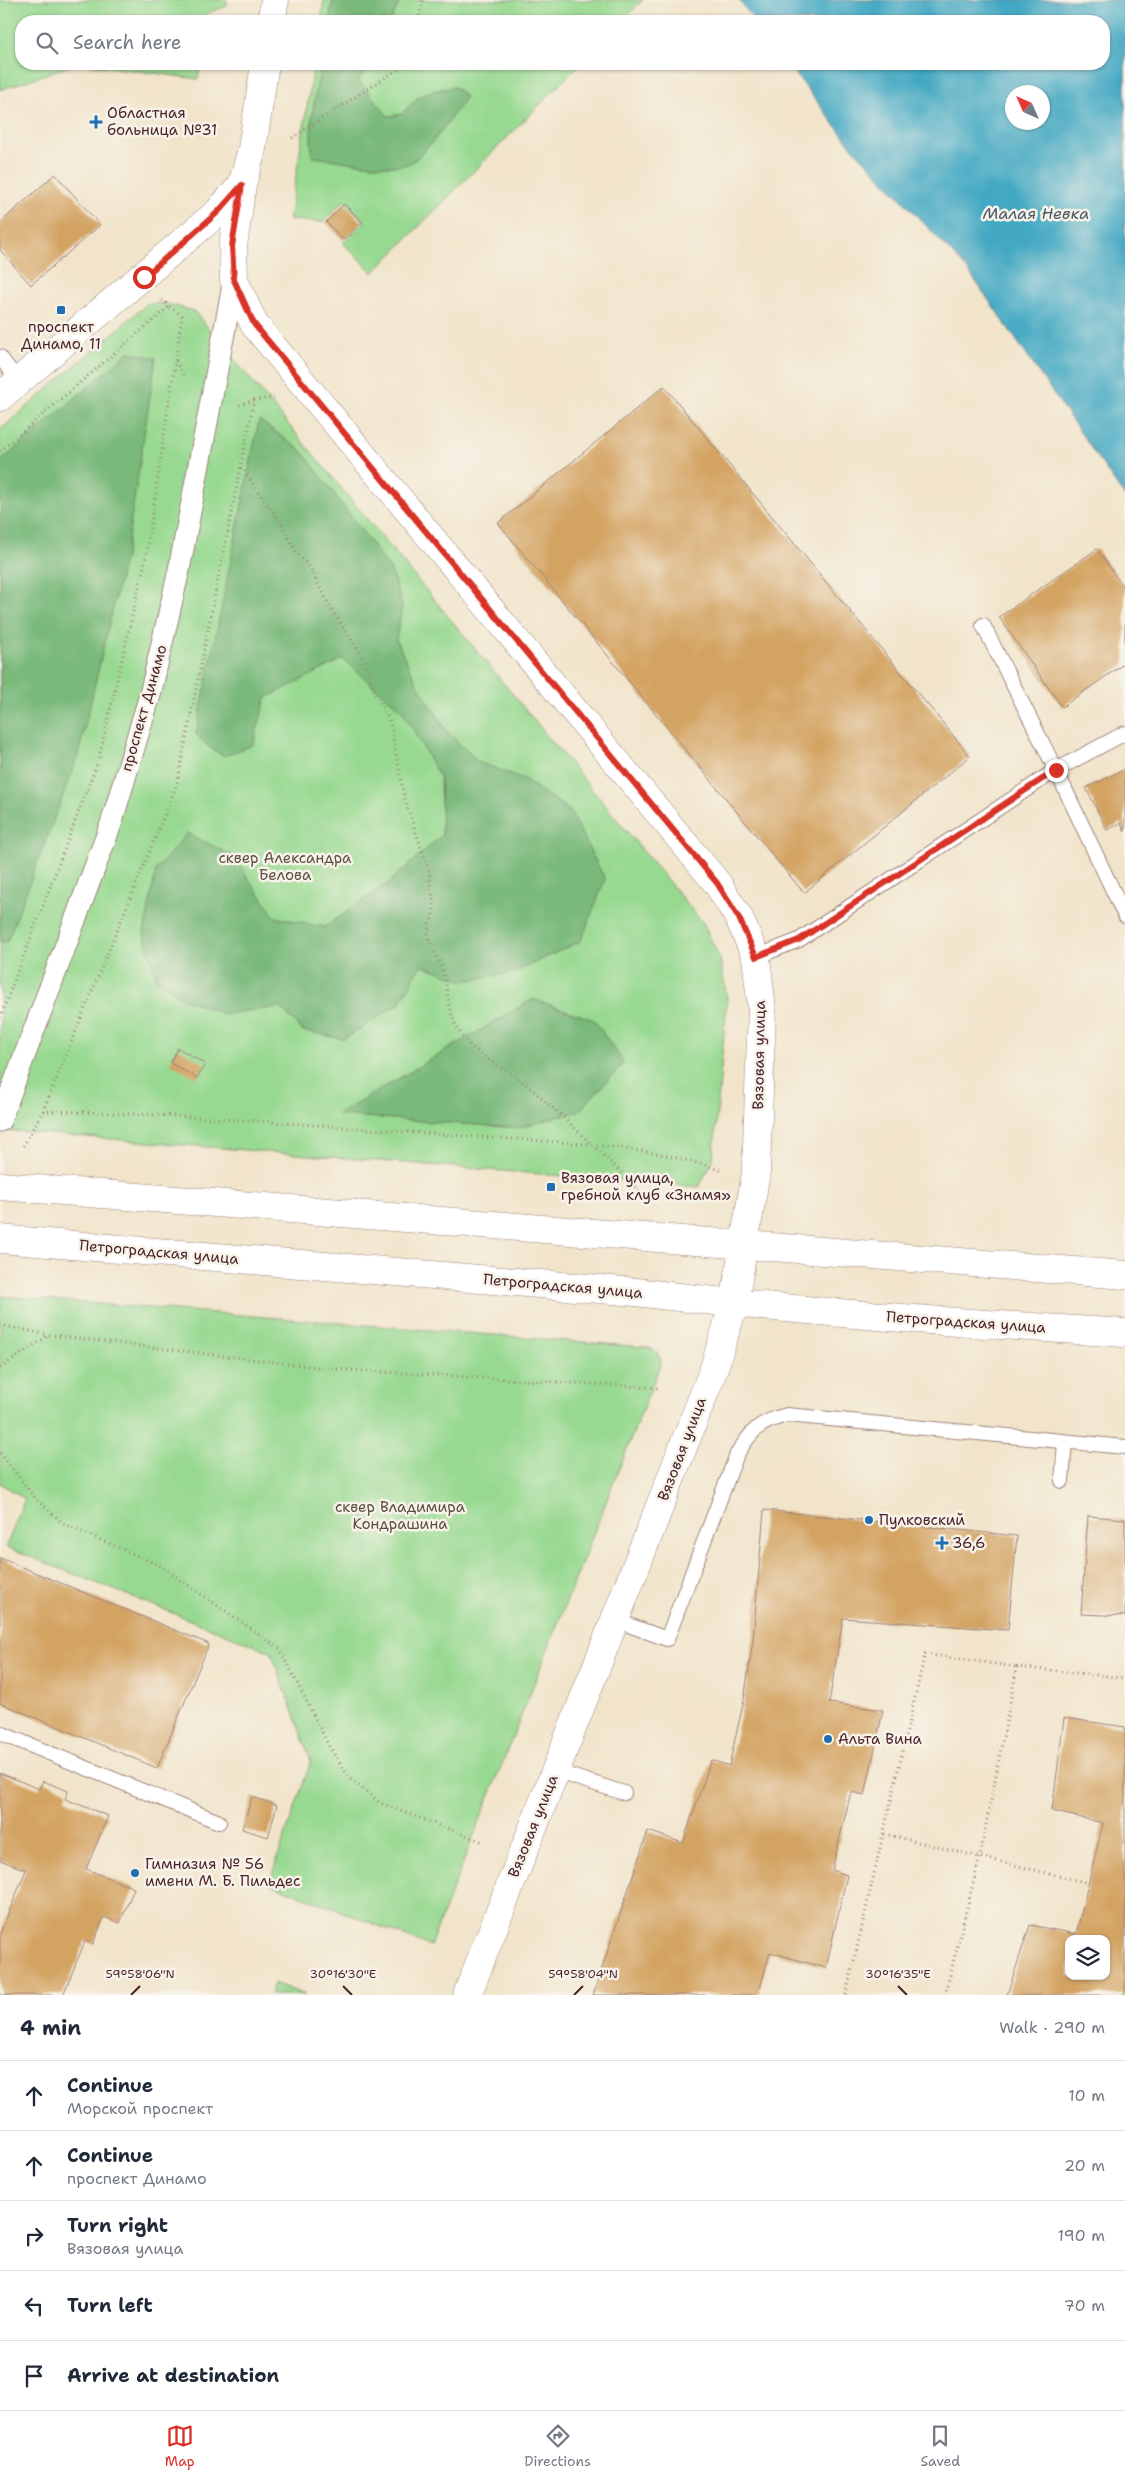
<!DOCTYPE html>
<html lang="en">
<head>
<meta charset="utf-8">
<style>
  :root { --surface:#fff; --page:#f6f6f7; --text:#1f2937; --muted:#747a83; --line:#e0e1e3; --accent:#d93025 }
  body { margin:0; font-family:"Shantell Sans",sans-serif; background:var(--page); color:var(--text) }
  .controls { position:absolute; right:15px; bottom:15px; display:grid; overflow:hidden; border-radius:10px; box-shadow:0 1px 4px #0004 }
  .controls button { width:45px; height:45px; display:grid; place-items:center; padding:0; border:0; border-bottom:1px solid var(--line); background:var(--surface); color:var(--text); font:25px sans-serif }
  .compass { position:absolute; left:1005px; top:85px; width:45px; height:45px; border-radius:50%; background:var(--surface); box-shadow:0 1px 4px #0004; rotate:315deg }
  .stop { position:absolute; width:15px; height:15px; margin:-11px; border:4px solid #d93025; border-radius:50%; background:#fff }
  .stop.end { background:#d93025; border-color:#fff; box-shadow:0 1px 5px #0008 }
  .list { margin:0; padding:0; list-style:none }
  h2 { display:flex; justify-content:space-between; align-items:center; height:65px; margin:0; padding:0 20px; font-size:21px }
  h2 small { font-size:16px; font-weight:400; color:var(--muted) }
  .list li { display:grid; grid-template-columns:32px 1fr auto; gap:15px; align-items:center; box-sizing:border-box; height:70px; padding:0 20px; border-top:1px solid var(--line) }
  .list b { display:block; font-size:19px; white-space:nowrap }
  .list p { margin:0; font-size:16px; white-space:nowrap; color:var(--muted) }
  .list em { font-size:16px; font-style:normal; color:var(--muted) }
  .icon { flex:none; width:28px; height:28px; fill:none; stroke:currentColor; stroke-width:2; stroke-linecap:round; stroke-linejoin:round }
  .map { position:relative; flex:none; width:1125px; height:1995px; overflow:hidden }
  .search { position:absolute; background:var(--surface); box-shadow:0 1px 4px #0004; left:15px; right:15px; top:15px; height:55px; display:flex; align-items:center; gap:12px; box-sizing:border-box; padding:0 18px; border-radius:20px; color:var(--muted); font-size:19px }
  .sheet { height:415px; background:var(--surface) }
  nav { display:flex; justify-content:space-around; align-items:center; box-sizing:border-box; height:70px; border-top:1px solid var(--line); background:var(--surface); font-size:14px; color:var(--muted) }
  nav a { display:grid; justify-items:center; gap:2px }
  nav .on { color:var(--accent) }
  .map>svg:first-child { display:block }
  .green { fill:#97d990; stroke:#707c5e }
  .forest { fill:#79b97a; stroke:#626c52 }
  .water { fill:#43a8c3; stroke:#466477; fill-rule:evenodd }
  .building { fill:#d3a362; fill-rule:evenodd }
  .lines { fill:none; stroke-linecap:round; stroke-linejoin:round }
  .service-casing { stroke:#9e827a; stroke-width:16 }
  .pedestrian-casing { stroke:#9e827a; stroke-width:23 }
  .minor-casing { stroke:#9e827a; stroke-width:29 }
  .tertiary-casing { stroke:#9e827a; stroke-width:29 }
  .path { stroke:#9e827a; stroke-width:3; stroke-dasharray:1 4; stroke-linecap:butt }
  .service { stroke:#fff; stroke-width:14 }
  .pedestrian { stroke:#fff; stroke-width:21 }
  .minor { stroke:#fff; stroke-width:28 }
  .tertiary { stroke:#fff; stroke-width:28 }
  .route { stroke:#d93025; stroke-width:6 }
  .ticks { fill:none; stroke:#4a1f2b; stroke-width:2 }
  .poi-dot { fill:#1f6fb2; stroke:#f7f3e8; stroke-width:2 }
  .labels { text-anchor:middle; stroke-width:5; stroke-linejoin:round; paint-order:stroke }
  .poi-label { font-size:15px; fill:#4a1f2b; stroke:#f7f3e8; text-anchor:start }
  .street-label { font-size:15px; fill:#4a1f2b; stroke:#f7f3e8 }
  .park-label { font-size:15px; fill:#5d4e44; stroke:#f7f3e8 }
  .water-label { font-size:16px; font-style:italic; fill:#475668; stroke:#f7f3e8 }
  .ticks-label { font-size:12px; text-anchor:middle; fill:#4a1f2b; stroke:#f7f3e8; stroke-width:5; stroke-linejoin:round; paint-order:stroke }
</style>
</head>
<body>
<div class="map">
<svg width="1125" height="1995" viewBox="0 0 1125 1995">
  <rect width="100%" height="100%" fill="#f7f3e8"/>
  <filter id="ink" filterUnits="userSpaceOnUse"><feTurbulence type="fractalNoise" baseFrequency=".02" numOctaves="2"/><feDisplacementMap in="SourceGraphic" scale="10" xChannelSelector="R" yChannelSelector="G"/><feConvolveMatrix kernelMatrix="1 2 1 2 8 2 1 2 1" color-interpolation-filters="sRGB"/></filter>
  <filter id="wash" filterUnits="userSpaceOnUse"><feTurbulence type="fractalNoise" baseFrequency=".0096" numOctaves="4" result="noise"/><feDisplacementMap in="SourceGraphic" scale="20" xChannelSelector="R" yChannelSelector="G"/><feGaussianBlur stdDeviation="1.12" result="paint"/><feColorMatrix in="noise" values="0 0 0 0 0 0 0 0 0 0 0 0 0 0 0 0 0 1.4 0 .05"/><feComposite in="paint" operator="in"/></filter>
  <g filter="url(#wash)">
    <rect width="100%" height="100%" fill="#f1e4ca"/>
    <path class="green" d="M0 0H227V6L208 13 207 21H21V64H75L0 90Z
      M324 0H643L622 21H321Z
      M86 64H201L198 79Z
      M314 64H580L373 273 343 243 365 221 344 201 323 222 289 220Z
      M163 303 194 311 703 923 720 959 727 998 713 1160 699 1187 0 1130V430L147 304Z
      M0 1296 645 1347C655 1349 659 1353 661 1363L430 1946 269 1883 311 1761 271 1652 6 1547 25 1499 0 1483Z
      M274 1983 305 1995H270Z"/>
    <path class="forest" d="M333 0H400L391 21H329Z
      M321 64H373L358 80 388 116 402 114C420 92 428 91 455 87L466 97C454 113 425 157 408 164 389 171 336 159 313 157 307 128 316 93 321 64Z
      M129 352 156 358 126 552 78 756 7 942 0 941V462Z
      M259 420 302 451 391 570 402 606 396 640 417 683 447 731 478 762 524 779 569 810 605 879 581 941 515 972 464 981 421 965 400 1003 344 1039 303 1031 280 1007 224 1014 184 999 156 979 144 933 156 870 187 833 233 856 275 917 325 927 387 884 442 835 440 778 403 712 343 659 266 698 253 745 224 756 210 748 196 734Z
      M533 999 594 1020 624 1063 579 1111 518 1128 337 1115Z"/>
    <path class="water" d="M739 0H1125V497L967 269 851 146 788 64H1104V21H755ZM1012 92H1042V122H1012Z"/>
    <g id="blocks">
      <path class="building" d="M55 174 100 225 31 285 0 250V223Z
        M344 204 362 222 343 240 326 222Z
        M664 386 970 756 804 893 498 523Z
        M1097 549 1125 589V663L1062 707 999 617Z
        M1125 769V832L1121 823 1107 830 1086 788Z
        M178 1048 205 1064 197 1078 170 1063Z
        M764 1510 1017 1536 1008 1630 843 1618 829 1703 883 1710 865 1795 851 1792 832 1870 847 1875 826 1968 770 1952 758 1995H593L648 1831 683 1843 711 1760 729 1766 744 1700 753 1640Z
        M1088 1516 1125 1519V1616L1081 1614Z
        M0 1558 209 1644 157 1768 0 1703Z
        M1064 1718 1125 1727V1995H1007L1030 1925 1076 1934 1103 1823 1052 1811ZM1069 1939H1106V1976H1069Z
        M0 1773 39 1789 43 1781 68 1791 65 1799 108 1816 86 1869 134 1888 120 1923 104 1917 93 1944 85 1941 63 1995H0V1934L26 1870 0 1860Z
        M252 1797 277 1805 268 1837 242 1829Z"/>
    </g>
  </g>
  <g filter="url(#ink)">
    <use href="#blocks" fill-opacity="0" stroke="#9e827a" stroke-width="1"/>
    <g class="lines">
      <defs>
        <path id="service" d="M0 357 19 382
          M983 625 1056 770 1125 916
          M756 957 799 940 1056 770 1125 733
          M1062 1481 1065 1442
          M615 1620 667 1639 737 1454C752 1430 759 1422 787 1415L1125 1447
          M0 1733 219 1822
          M555 1771 624 1793"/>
        <path id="pedestrian" d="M0 1121 111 824 150 695 179 570 234 280"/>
        <path id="minor" d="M271 21 275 0
          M242 185 233 246 234 280 254 324 717 883 739 918 756 957 762 1010 756 1172 734 1304 713 1371 467 1995
          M0 397 218 212 242 185 252 149 265 64"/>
        <path id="tertiary" d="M0 1186 1125 1275
          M0 1239 636 1292C799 1312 962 1323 1125 1333"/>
      </defs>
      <use href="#service" class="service-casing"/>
      <use href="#pedestrian" class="pedestrian-casing"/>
      <use href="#minor" class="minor-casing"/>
      <use href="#tertiary" class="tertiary-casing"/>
      <path class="path" d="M418 21 423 0
        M292 138 406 64
        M176 361 185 378
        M239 405 254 400
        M0 451 170 306
        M241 467 282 525 297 553 308 565 333 612 359 651 369 672 374 691 390 722 405 801 430 873C429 887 435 900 434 911 432 920 427 926 428 936 430 947 438 957 442 968 451 993 444 1009 462 1036 478 1059 508 1068 528 1086 569 1121 606 1158 645 1196
        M99 758 146 556 182 316 162 300
        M0 1018 97 764
        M43 1111C179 1114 315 1125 451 1135 540 1142 635 1141 720 1170
        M23 1146 43 1111 177 784 254 400 274 398
        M0 1325 49 1335 332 1369 659 1388
        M0 1368 48 1336
        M0 1453 36 1499 64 1524 161 1566 280 1649 329 1746 350 1779 380 1803 483 1842
        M884 1834 1089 1883
        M846 1995 925 1654 1017 1667
        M945 1995 980 1856 1017 1667 1125 1678"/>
      <use href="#service" class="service"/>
      <use href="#pedestrian" class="pedestrian"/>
      <use href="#minor" class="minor"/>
      <use href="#tertiary" class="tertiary"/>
    </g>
  </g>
  <g class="lines" filter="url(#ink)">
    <path class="route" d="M144 277 218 212 242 185 232 246 234 280 254 324 717 883 739 918 756 957 799 940 1056 770"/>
  </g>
  <path class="ticks" d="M343 1986 352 1995M898 1986 907 1995M131 1995 140 1986M574 1995 583 1986"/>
  <g class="poi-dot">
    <path d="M93.5 114.5h5v5h5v5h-5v5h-5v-5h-5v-5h5z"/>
    <rect x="56" y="305" width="10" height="10" rx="2.5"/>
    <rect x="546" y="1182" width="10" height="10" rx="2.5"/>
    <circle cx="869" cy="1520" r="5"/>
    <path d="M939.5 1535.5h5v5h5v5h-5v5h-5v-5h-5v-5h5z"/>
    <circle cx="828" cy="1739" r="5"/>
    <circle cx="135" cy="1873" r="5"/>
  </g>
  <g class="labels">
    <g class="poi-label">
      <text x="107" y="118">Областная<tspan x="107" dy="17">больница №31</tspan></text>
      <text x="61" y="332" text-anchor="middle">проспект<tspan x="61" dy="17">Динамо, 11</tspan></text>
      <text x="561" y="1183">Вязовая улица,<tspan x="561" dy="17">гребной клуб «Знамя»</tspan></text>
      <text x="879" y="1525">Пулковский</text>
      <text x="952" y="1548">36,6</text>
      <text x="838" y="1744">Альта Вина</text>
      <text x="145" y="1869">Гимназия № 56<tspan x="145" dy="17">имени М. Б. Пильдес</tspan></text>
    </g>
    <g class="street-label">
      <text transform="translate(144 708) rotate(-74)" y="5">проспект Динамо</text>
      <text transform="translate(759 1055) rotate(-89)" y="5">Вязовая улица</text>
      <text transform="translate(159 1252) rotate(5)" y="5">Петроградская улица</text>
      <text transform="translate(563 1286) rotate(5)" y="5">Петроградская улица</text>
      <text transform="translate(966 1322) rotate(4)" y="5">Петроградская улица</text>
      <text transform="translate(682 1449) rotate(-69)" y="5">Вязовая улица</text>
      <text transform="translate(533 1826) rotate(-68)" y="5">Вязовая улица</text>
    </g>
    <g class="park-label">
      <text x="285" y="863">сквер Александра<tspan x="285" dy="17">Белова</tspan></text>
      <text x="400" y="1512">сквер Владимира<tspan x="400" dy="17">Кондрашина</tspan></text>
    </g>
    <g class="water-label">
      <text x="1036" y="219">Малая Невка</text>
    </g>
  </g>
  <g class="ticks-label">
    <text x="140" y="1978">59°58'06"N</text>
    <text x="343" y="1978">30°16'30"E</text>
    <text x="583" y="1978">59°58'04"N</text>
    <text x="898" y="1978">30°16'35"E</text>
  </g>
</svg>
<div class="controls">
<button><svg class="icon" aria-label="layers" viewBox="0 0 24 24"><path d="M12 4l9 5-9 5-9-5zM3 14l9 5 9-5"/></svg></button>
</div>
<svg class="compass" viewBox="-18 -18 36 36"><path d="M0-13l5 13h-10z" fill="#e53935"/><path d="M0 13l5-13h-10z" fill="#747a83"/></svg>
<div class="stop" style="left:144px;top:277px"></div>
<div class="stop end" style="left:1056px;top:770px"></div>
<div class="search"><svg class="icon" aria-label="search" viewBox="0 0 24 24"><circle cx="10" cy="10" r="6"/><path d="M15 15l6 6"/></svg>Search here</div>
</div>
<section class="sheet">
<h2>4 min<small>Walk · 290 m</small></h2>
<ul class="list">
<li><svg class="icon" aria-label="ahead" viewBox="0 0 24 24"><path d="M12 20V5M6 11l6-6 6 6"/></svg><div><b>Continue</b><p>Морской проспект</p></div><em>10 m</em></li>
<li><svg class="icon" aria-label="ahead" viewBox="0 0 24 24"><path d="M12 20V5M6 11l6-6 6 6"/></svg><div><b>Continue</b><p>проспект Динамо</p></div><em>20 m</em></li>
<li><svg class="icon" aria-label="right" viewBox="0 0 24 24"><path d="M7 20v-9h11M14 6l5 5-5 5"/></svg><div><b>Turn right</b><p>Вязовая улица</p></div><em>190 m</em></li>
<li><svg class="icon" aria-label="left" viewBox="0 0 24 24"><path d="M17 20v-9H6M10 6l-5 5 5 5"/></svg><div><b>Turn left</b></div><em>70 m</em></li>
<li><svg class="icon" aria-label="arrive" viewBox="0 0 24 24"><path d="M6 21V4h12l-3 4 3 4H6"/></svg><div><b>Arrive at destination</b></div></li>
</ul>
</section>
<nav>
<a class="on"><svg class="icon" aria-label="map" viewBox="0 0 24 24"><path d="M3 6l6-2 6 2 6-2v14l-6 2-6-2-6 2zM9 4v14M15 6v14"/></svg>Map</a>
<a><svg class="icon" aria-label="directions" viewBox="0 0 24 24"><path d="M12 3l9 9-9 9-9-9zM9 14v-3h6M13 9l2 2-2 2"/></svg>Directions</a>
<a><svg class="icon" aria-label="saved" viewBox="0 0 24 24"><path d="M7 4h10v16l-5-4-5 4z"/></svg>Saved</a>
</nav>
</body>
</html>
